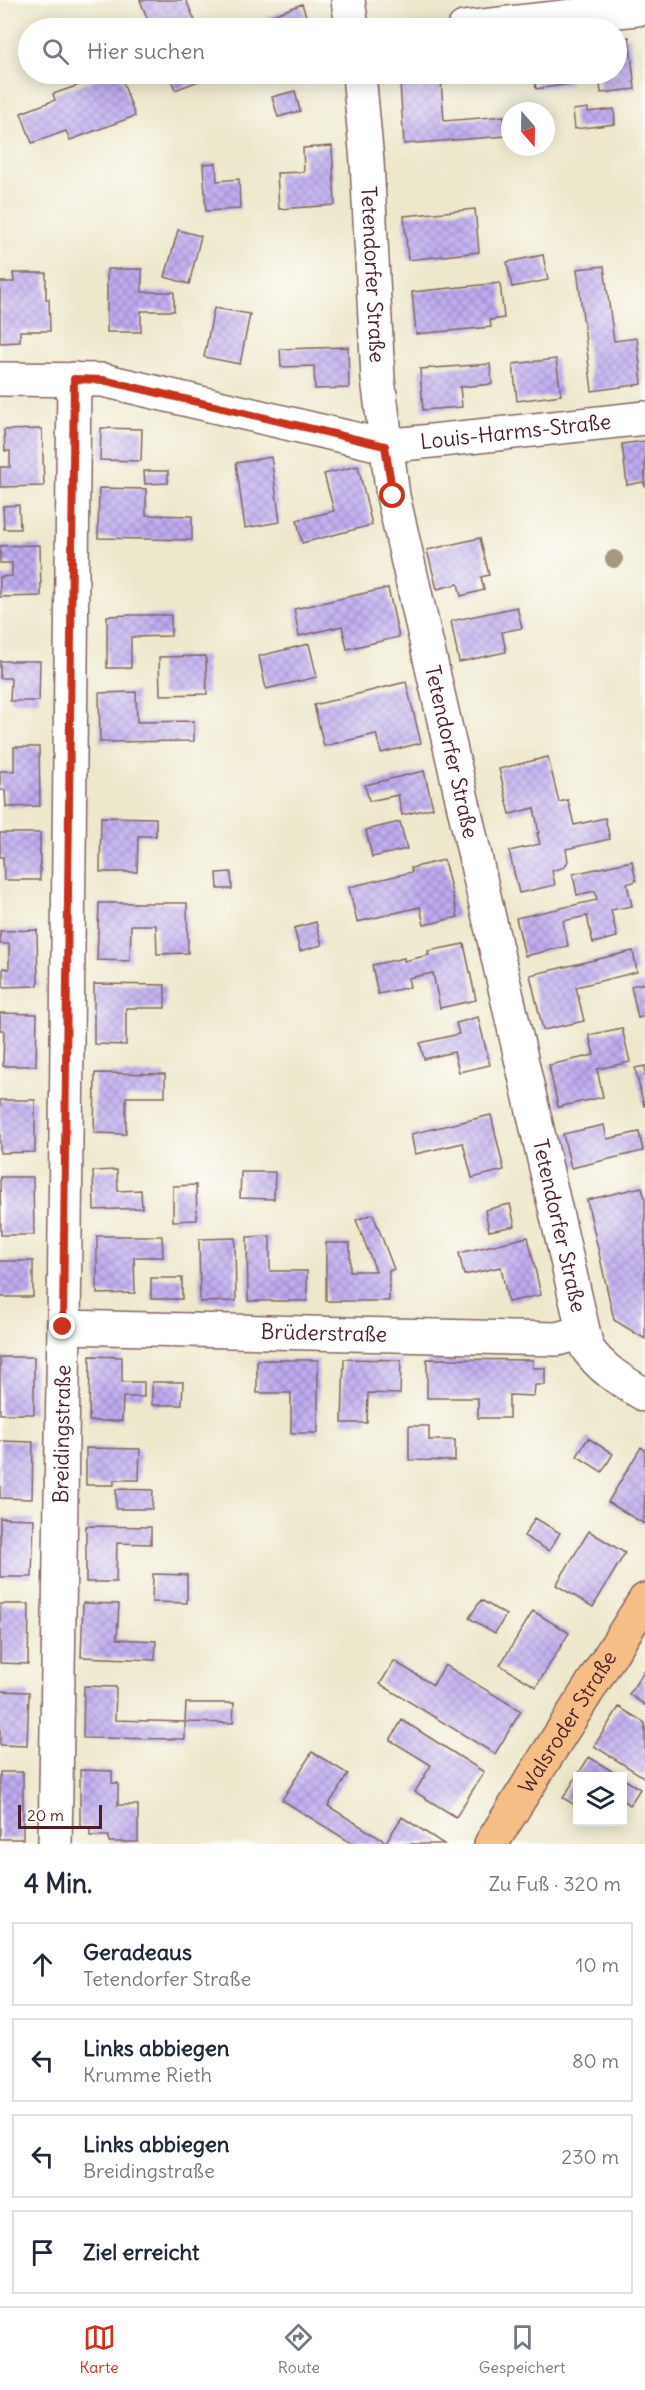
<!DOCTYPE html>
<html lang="de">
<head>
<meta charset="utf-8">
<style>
  :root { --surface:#fff; --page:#f6f6f7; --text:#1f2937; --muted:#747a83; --line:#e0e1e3; --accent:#c8321e }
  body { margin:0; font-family:Delius,sans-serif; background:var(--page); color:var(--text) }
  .controls { position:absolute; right:18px; bottom:18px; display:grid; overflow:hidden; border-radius:0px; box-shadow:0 3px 15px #0003 }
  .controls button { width:54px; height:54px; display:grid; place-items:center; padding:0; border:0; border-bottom:2px solid var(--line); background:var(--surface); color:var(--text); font:30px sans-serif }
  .compass { position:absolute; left:501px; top:102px; width:54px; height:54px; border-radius:50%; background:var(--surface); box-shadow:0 3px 15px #0003; rotate:160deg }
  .scale { position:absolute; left:18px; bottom:15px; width:84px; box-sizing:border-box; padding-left:6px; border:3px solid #4a1f2b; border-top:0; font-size:16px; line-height:21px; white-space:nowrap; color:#4a1f2b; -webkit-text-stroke:4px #fdfcf7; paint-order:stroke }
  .stop { position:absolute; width:18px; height:18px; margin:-14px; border:4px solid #c8321e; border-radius:50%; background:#fff }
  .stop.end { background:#c8321e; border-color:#fff; box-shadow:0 2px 6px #0008 }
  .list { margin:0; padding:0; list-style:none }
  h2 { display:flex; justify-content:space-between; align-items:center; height:78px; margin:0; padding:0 24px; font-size:26px }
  h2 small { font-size:20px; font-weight:400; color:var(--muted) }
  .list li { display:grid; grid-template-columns:39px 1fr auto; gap:18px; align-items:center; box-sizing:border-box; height:84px; margin:0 12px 12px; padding:0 12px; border:2px solid var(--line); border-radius:0px }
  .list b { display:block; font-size:22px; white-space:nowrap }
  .list p { margin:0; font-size:20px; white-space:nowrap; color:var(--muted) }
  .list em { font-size:20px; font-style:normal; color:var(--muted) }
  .icon { flex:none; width:33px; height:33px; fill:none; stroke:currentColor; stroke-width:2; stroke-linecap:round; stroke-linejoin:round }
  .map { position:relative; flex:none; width:645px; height:1844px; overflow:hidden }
  .search { position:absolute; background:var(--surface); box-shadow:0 3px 15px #0003; left:18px; right:18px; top:18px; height:66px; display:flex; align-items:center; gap:15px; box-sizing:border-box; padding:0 21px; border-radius:33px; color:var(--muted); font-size:22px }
  .sheet { height:462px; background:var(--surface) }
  nav { display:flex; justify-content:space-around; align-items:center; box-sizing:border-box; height:84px; border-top:2px solid var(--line); background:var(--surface); font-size:16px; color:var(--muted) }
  nav a { display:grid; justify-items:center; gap:3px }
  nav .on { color:var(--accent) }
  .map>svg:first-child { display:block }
  .building { fill:url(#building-cross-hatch) }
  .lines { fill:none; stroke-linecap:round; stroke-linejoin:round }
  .minor-casing { stroke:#836563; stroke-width:36 }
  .major-casing { stroke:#836563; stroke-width:36 }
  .minor { stroke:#fff; stroke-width:33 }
  .major { stroke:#f6be87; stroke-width:33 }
  .tree { fill:#a5987f }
  .route { stroke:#c8321e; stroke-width:8 }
  .labels { text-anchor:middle; stroke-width:4.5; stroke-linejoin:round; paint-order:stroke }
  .street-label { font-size:21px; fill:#4a1f2b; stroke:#fdfcf7 }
</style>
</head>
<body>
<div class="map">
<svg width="645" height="1844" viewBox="0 0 645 1844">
  <defs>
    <pattern id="building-cross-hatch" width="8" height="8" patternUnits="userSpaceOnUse" patternTransform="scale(1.5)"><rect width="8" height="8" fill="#beabf1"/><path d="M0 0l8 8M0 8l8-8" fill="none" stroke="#9c8bc3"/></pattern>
  </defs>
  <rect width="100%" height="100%" fill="#fdfcf7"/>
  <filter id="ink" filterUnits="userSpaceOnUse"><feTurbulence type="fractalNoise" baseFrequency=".0167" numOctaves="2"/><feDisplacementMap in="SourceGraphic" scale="12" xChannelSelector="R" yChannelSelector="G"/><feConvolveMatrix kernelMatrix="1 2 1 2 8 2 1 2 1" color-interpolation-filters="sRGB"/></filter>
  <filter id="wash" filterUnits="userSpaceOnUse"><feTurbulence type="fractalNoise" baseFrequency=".008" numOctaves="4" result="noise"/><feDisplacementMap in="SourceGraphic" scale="24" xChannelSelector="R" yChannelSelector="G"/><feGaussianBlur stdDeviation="1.35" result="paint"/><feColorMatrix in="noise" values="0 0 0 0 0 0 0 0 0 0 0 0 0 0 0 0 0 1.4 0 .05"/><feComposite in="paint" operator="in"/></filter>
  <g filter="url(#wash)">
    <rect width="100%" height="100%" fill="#ede8cc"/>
    <g id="blocks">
      <path class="building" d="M140 0H186L198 28H151Z
        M302 4 310 28H269L265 18Z
        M629 37 635 89 601 93 599 74H616V38Z
        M111 74H120L135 116 70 140 66 131 32 143 21 113 55 100 53 94Z
        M169 74H217L175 90Z
        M534 74H568L570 84 536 89Z
        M441 80 444 121 504 116 506 136 404 144 400 83Z
        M295 91 300 111 278 117 272 97Z
        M588 108V112L614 109 615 124 575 129 573 110Z
        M332 146 335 205 279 209 277 173 304 172 303 148Z
        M216 163 217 181 239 179 240 209 206 211 203 164Z
        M475 209 479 252 408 260 404 216Z
        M178 230 201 236 189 284 165 277Z
        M543 255 548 280 512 287 507 262Z
        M604 266 614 341 637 338 642 384 592 391 577 269Z
        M107 269H142V292H174V311H141V332H107Z
        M13 273H46V299H49L50 331H20V342L0 343V282H14Z
        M500 283 504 318 490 320 491 327 416 334 412 292Z
        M214 308 250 314 240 364 204 357Z
        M348 347 349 388 315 389 314 366 281 367 280 349Z
        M556 359 561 395 517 401 513 364Z
        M490 364 492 384 460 387 462 407 423 410 420 369Z
        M101 428 142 429 141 461 100 460Z
        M42 429 44 486 0 487V467H10V451H5L4 430Z
        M645 441V487L643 482 627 485 622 444Z
        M271 457 280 522 245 528 236 463Z
        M358 466 372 525 302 543 297 520 334 511 324 474Z
        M144 471H168V483L145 484Z
        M99 488 146 489V515L192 516V540L98 538Z
        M19 505 20 529H4L3 506Z
        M480 538 489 575 481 577 484 590 461 596 458 584 437 589 427 550Z
        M40 545 41 596 0 597V577L12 576V563H0V546Z
        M388 588 399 637 347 649 342 626 299 636 294 609Z
        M517 607 522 628 502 632 506 652 459 662 451 621Z
        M131 615H171V636L131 637V668H107V616Z
        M309 644 317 677 266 689 259 656Z
        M206 656 207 694 160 695 159 657Z
        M0 661H40L39 701H10L11 678H0Z
        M406 682 421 743 381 753 376 734 324 746 314 705Z
        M136 692 137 722 194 721V741L100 742 99 693Z
        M14 747H39L40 806 6 807 5 790H0V771H14Z
        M548 757 559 802 568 800 574 825 605 818 610 839 566 849 568 861 565 867 552 871 555 885 519 893 509 851 540 844 537 833H539L534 808 510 814 499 769Z
        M424 771 433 808 402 815 398 795 369 801 365 785Z
        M101 817 156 818V836H138L137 872H100Z
        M400 822 407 849 372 857 366 830Z
        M0 833H40V880H4L3 857H0Z
        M444 860 458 917 424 925 420 907 357 922 349 887 412 872 411 868Z
        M632 861 636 881 627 884 632 906 611 910 617 937 593 943 587 916 563 921 568 946 525 956 516 918 597 900 595 891 577 895 573 874Z
        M231 872 232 889H218L217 873Z
        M99 903H187L188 953 157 954 156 925H131L130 961 97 960Z
        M316 922 322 945 300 951 294 928Z
        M37 930 38 986 3 987V968L9 969V944H0V931Z
        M464 944 476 1000 440 1008 433 973 408 978 410 987 378 994 372 965 404 958V961L429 955 428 951Z
        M633 951 637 972 576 987 584 1021 543 1030 530 975Z
        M645 983V1016L638 1018 631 986Z
        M94 984 165 985V1008H126V1045L94 1044Z
        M0 1013 37 1014 36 1066H3L4 1030H0Z
        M478 1017 490 1065 459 1072 454 1052 424 1059 420 1043 459 1034 456 1023Z
        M622 1028 630 1062 597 1069 603 1097 558 1107 549 1065 594 1055 589 1035Z
        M645 1066V1106H644L635 1068Z
        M95 1073 165 1074V1097H126V1134L94 1133Z
        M0 1100H35V1152L0 1153Z
        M491 1115 504 1170 472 1178 463 1143 415 1154 411 1134Z
        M604 1125 607 1139 639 1132 643 1151 571 1168 563 1134Z
        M117 1170 118 1191 141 1190 142 1208 94 1210 93 1171Z
        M241 1172H275L274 1199 240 1198Z
        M0 1177H33L34 1235H1Z
        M196 1185 197 1220 173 1221V1186Z
        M642 1187 645 1200V1339L614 1320 587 1200Z
        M510 1204 515 1226 489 1231 485 1210Z
        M373 1214 394 1269 389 1271V1301H326V1243H350V1271H376L356 1220Z
        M97 1236H162L163 1257H134L135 1293 97 1294Z
        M270 1236V1271H307V1301H248L247 1237Z
        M528 1237 541 1295 508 1302 501 1267 464 1275 459 1253Z
        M235 1238 236 1301 200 1302 199 1239Z
        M0 1261H33V1297H0Z
        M151 1278H182V1299H151Z
        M90 1356 122 1357V1382H144V1397H123L122 1421H89Z
        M0 1357H34V1414H0Z
        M344 1359 401 1360 400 1394 368 1393 367 1423H342Z
        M427 1359 533 1360V1368H545V1385H535L534 1396 509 1395V1418H478V1398H427Z
        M257 1360H318V1433H291V1393H257Z
        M152 1382H183L182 1405H152Z
        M409 1426H429V1440H455V1461L409 1460Z
        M588 1438 613 1454 602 1472 577 1456Z
        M0 1441 33 1442 32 1499 0 1498Z
        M641 1447 645 1450 644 1524 608 1502Z
        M86 1448 140 1449 139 1480H114V1485H86Z
        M116 1489 153 1490 152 1509H116Z
        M0 1518 34 1519 32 1577H0Z
        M535 1518 560 1533 549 1551 524 1536Z
        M86 1526 151 1527V1544L117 1543 116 1582H86Z
        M589 1531 625 1553 593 1607 556 1585Z
        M153 1574 187 1575V1603L152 1602Z
        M481 1600 506 1615 495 1633 469 1618Z
        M83 1603 119 1604 117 1639 156 1641 155 1660 81 1657Z
        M0 1604H29L28 1664 0 1663Z
        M533 1611 569 1633 536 1687 500 1665Z
        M394 1661 433 1685 445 1665 521 1711 495 1754 380 1684Z
        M645 1670V1705L629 1694Z
        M84 1686 116 1687 115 1720 185 1722V1739L83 1738Z
        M0 1691 29 1692 27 1746 0 1745Z
        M186 1703H234L233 1723 185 1722Z
        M619 1707 645 1723V1778L594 1746Z
        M402 1720 484 1772 456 1817 415 1792 431 1765 390 1740Z
        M312 1752 348 1774 328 1806 386 1842 385 1844H353L282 1800Z
        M589 1757 620 1776H578V1807L563 1798Z
        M80 1770 112 1771V1783H118V1805H138V1842H109V1836H90V1827H80Z
        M0 1772H23V1839H0Z
        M622 1778 640 1789 630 1805 622 1800Z
        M402 1817 444 1844H389L386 1842Z"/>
    </g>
  </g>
  <g filter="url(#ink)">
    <use href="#blocks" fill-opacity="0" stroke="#836563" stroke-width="1.5"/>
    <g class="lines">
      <defs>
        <g id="minor">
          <path d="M348 0 352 28"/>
          <path d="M464 28 645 8"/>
          <path id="s1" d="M359 74 367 161 378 379 393 496 587 1348C602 1370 623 1382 645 1395"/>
          <path id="s2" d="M0 379 103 380 385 446 645 418"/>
          <path id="s3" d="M64 1327 557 1339 583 1332"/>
          <path id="s4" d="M55 1844 64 1327 74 379"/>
        </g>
        <g id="major">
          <path id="s5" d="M491 1844 645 1600"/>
        </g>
      </defs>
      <use href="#minor" class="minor-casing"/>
      <use href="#major" class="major-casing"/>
      <use href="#minor" class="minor"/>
      <use href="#major" class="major"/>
    </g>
    <circle class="tree" cx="614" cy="559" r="9"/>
  </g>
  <g class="lines" filter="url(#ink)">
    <path class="route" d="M63 1327 74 379 103 380 385 446 393 496"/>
  </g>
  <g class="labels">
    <g class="street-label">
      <text dy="7" stroke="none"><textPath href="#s1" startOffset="201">Tetendorfer Straße</textPath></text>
      <text dy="7" stroke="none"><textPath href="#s2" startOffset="524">Louis-Harms-Straße</textPath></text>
      <text dy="7" stroke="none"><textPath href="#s1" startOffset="686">Tetendorfer Straße</textPath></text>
      <text dy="7" stroke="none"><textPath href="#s1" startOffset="1172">Tetendorfer Straße</textPath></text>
      <text dy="7" stroke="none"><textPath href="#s3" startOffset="260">Brüderstraße</textPath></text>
      <text dy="7" stroke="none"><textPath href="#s4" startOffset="410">Breidingstraße</textPath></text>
      <text dy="7" stroke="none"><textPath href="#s5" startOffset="144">Walsroder Straße</textPath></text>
    </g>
  </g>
</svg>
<div class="controls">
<button><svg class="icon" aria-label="layers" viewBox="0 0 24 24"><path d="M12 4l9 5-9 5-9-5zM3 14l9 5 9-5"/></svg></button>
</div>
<svg class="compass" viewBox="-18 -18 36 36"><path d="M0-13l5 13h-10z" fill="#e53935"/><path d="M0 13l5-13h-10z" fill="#747a83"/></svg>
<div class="scale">20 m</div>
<div class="stop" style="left:393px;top:496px"></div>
<div class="stop end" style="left:63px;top:1327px"></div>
<div class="search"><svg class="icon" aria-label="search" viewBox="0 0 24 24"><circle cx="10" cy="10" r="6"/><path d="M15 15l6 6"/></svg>Hier suchen</div>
</div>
<section class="sheet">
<h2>4 Min.<small>Zu Fuß · 320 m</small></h2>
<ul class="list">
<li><svg class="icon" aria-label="ahead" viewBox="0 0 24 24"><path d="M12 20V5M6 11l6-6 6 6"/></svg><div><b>Geradeaus</b><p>Tetendorfer Straße</p></div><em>10 m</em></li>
<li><svg class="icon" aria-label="left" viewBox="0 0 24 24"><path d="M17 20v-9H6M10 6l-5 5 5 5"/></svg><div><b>Links abbiegen</b><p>Krumme Rieth</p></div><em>80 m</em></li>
<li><svg class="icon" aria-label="left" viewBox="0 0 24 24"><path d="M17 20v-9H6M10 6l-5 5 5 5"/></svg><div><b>Links abbiegen</b><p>Breidingstraße</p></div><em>230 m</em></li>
<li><svg class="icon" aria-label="arrive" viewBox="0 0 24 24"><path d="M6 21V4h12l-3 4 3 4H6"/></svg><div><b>Ziel erreicht</b></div></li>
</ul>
</section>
<nav>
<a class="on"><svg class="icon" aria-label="map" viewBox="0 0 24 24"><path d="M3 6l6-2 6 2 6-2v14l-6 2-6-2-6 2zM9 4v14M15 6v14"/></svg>Karte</a>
<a><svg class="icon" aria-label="directions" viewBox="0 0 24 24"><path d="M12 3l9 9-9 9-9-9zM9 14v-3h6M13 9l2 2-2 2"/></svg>Route</a>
<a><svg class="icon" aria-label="saved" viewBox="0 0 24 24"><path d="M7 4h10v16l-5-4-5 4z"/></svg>Gespeichert</a>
</nav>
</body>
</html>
